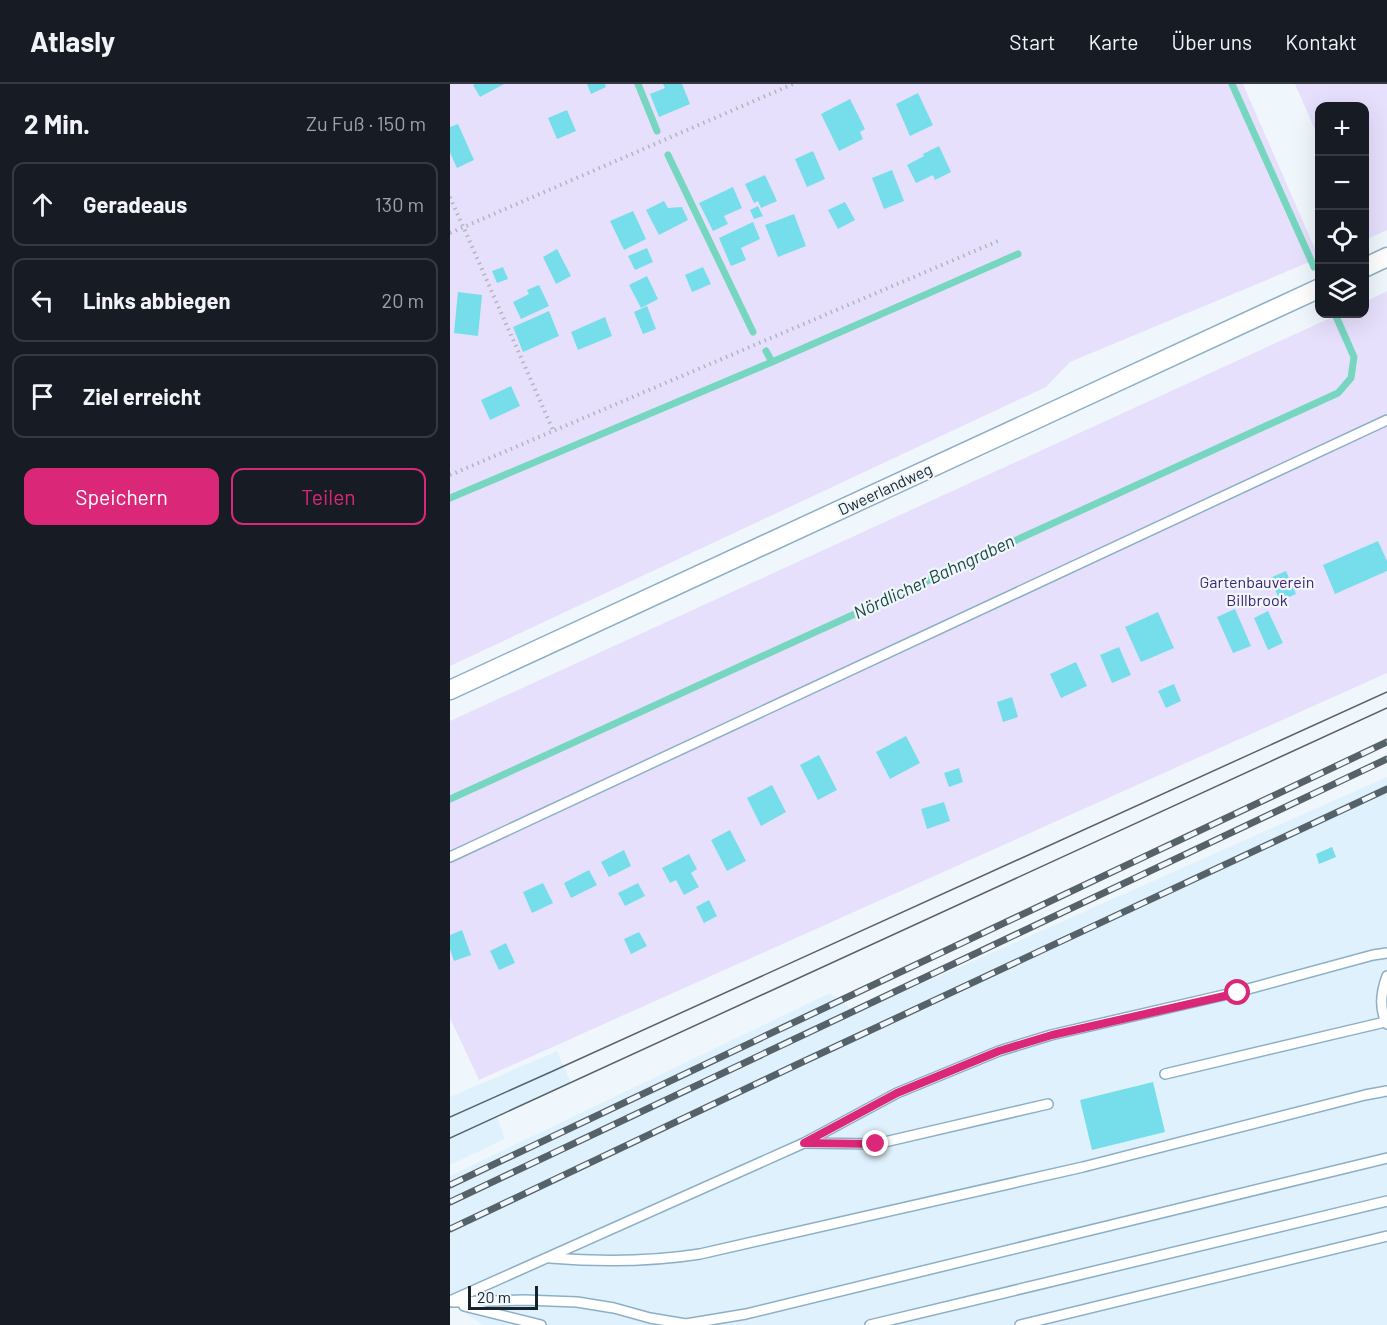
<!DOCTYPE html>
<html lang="de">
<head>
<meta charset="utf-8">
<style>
  :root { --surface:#171b24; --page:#20242c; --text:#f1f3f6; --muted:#9ea1a6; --line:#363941; --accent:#db2777 }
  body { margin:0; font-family:Barlow,sans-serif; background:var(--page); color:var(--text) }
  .controls { position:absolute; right:18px; top:18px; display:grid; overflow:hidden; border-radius:12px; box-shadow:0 6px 24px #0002 }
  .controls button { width:54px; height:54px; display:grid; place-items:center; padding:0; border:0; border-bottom:2px solid var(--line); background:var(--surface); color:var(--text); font:30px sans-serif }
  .scale { position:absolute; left:18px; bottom:15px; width:70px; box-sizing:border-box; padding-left:6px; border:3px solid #15232c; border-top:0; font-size:16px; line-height:21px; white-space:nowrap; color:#15232c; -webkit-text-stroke:4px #f0f7fc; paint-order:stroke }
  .stop { position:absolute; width:18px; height:18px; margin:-14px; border:4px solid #db2777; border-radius:50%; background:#fff }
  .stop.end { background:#db2777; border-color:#fff; box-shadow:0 2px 6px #0008 }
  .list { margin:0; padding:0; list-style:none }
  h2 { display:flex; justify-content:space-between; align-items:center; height:78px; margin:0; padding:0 24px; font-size:26px }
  h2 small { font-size:20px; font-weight:400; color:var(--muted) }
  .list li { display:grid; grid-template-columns:39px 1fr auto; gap:18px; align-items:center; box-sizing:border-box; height:84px; margin:0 12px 12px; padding:0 12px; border:2px solid var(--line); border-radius:12px }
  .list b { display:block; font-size:22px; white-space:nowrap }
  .list em { font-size:20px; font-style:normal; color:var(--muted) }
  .actions { display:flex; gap:12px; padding:18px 24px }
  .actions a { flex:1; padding:14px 0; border:2px solid var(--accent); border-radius:12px; text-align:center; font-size:21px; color:var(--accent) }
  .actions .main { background:var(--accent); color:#fff }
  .icon { flex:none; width:33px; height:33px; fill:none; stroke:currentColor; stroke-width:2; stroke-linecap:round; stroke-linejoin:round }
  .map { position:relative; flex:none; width:937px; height:1241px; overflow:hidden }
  header { display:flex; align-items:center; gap:36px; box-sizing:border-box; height:84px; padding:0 30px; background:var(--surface); border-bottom:2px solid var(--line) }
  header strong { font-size:28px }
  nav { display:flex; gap:33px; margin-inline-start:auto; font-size:21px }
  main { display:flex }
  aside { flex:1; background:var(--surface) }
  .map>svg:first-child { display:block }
  .built { fill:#dff1fc }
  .green { fill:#e7e0fd }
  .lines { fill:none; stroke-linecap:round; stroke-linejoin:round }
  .stream { stroke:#76d6c0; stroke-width:7 }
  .building { fill:#76ddea }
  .lane-casing { stroke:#8dafc6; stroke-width:12 }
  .street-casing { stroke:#8dafc6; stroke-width:21 }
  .path { stroke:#aeb7bd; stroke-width:4; stroke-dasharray:1.5 4.5; stroke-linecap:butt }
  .lane { stroke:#fff; stroke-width:9 }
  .street { stroke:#fff; stroke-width:18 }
  .tram { stroke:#56626a; stroke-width:1.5 }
  .rail-casing { stroke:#56626a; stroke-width:7 }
  .rail { stroke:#f0f7fc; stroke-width:4.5; stroke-dasharray:14; stroke-linecap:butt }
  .route { stroke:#db2777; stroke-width:8 }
  .labels { text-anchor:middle; stroke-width:4.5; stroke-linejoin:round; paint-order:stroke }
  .street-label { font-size:16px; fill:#15232c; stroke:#f0f7fc }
  .park-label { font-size:16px; fill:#412471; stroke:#f0f7fc }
  .water-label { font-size:18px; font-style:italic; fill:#1d483f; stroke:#f0f7fc }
</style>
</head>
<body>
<header>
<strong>Atlasly</strong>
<nav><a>Start</a><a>Karte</a><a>Über uns</a><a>Kontakt</a></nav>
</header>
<main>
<aside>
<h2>2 Min.<small>Zu Fuß · 150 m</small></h2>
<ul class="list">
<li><svg class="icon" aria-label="ahead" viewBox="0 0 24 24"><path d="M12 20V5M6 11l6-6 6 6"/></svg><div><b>Geradeaus</b></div><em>130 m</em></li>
<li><svg class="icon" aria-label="left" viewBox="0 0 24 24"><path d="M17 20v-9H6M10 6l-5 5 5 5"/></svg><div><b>Links abbiegen</b></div><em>20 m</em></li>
<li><svg class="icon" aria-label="arrive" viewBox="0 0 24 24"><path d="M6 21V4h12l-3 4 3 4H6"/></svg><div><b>Ziel erreicht</b></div></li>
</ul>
<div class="actions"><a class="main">Speichern</a><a>Teilen</a></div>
</aside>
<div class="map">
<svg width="937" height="1241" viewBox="0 0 937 1241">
  <rect width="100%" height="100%" fill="#f0f7fc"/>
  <path class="built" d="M937 693V1241H34L0 1220V1092L380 909 406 929Z
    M107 967 121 999 47 1033 55 1055 0 1081V1013Z"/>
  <path class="green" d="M0 0H793L869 174 620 278 596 303 0 582Z
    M845 0H937V146L915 156 914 22H870L869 55Z
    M937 207V589L29 996 0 934V637L889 230H914L915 218Z"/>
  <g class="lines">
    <path class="stream" d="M188 0 207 47
      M782 0 864 183
      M218 71 303 248
      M316 267 322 278
      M0 414 322 278 568 170
      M0 715 888 309 901 294 904 273 885 230"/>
  </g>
  <path class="building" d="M25 0H54L30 13 23 1Z
    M137 0H155L156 3 141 10Z
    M213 0H232L240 20 209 33 200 10 215 4Z
    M468 9 483 41 460 52 446 20Z
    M400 15 415 45 410 48 413 55 389 67 371 30Z
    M117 26 126 47 107 55 98 34Z
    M8 40 24 76 7 84 0 69V43Z
    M489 62 501 88 485 96 483 91 466 99 457 81 474 72 473 70Z
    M363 67 375 95 357 103 345 75Z
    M442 86 454 117 434 125 422 94Z
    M315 91 327 117 311 124 308 117 304 119 295 100Z
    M283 103 292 124 274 132 278 140 263 147 249 119Z
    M214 117 218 124 232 123 238 136 209 151 196 126Z
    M395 118 405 136 388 145 378 126Z
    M308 122 313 132 304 135 300 126Z
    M183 127 196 155 174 166 160 137Z
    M344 130 356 162 328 173 315 141Z
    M303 138 310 155 291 164 296 176 281 182 269 154Z
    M197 164 203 178 185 186 178 172Z
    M107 165 121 192 106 200 93 173Z
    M53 183 58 195 47 199 42 187Z
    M253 183 261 200 242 208 235 191Z
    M197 192 208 215 191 224 179 201Z
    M89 201 99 222 71 235 63 218 79 210 77 206Z
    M8 208 32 211 28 252 4 249Z
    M197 222 206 245 193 250 184 228Z
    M99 227 109 252 73 268 63 243Z
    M155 233 162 252 128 266 121 248Z
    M61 302 70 322 40 336 31 316Z
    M928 457 937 477V487L885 510 873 481Z
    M836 487 846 510 830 517 820 494Z
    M785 525 801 562 783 569 767 533Z
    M818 527 833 559 818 566 804 534Z
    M708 528 724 564 691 578 675 543Z
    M669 563 681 591 662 599 650 571Z
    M626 578 637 602 611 614 600 590Z
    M724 600 731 617 716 624 708 607Z
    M562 613 568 633 553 638 547 618Z
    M456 652 470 679 440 695 426 668Z
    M369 671 387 706 368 716 350 681Z
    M509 684 513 698 499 703 494 689Z
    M322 701 336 728 311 742 297 714Z
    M494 718 500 737 477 745 471 725Z
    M280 746 296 777 277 787 261 756Z
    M882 763 886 773 869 780 866 770Z
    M174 766 181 782 159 793 151 778Z
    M239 770 247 785 241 789 249 803 234 811 226 796 220 799 212 784Z
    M139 786 147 801 121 814 114 799Z
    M93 799 103 819 82 829 73 808Z
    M188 799 195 812 175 822 168 809Z
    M259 816 267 832 254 839 246 823Z
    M12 846 21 871 4 877 0 865V851Z
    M189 848 197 862 181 870 174 855Z
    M56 859 65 879 49 886 40 867Z
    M703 998 715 1048 642 1066 630 1016Z"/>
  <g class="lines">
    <defs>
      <path id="lane" d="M0 773 937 336
        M937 892C931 908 929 925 937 940
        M715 990 935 938
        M357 1059 426 1060 598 1020
        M100 1174C151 1178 199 1178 250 1170L633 1083 915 1011 937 1007
        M0 1217 354 1059 447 1009 549 967 601 951 787 908 923 871 937 869
        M2 1218 74 1216 127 1218 164 1224 200 1234 236 1240 296 1230 937 1074
        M14 1222 91 1241
        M420 1241 937 1117
        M570 1241 937 1152"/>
      <path id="street" d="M914 184 937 173
        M0 606 870 204"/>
    </defs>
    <use href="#lane" class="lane-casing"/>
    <use href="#street" class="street-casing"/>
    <path class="path" d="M0 113 103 346
      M0 149 343 0
      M0 391 548 157"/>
    <use href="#lane" class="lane"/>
    <use href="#street" class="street"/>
    <path class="tram" d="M0 1033 103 987 937 608
      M0 1054 937 624"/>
    <defs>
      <path id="rail" d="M0 1101 937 658
        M0 1118 937 675
        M0 1145 346 981 937 705"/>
    </defs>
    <use href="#rail" class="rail-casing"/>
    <use href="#rail" class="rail"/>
  </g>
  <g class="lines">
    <path class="route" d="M426 1060 354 1059 447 1009 549 967 602 951 788 909"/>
  </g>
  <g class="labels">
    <g class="street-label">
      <text transform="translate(435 405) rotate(-25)" y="6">Dweerlandweg</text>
    </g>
    <g class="park-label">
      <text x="807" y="504">Gartenbauverein<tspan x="807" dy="18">Billbrook</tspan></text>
    </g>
    <g class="water-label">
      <text transform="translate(484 493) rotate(-25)" y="6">Nördlicher Bahngraben</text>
    </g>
  </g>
</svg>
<div class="controls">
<button>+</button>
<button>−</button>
<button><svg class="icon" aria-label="locate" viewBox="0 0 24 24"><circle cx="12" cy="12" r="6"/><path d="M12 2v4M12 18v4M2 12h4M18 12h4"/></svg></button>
<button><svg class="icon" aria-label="layers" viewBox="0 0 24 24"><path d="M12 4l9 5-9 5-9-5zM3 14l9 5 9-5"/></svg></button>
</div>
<div class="scale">20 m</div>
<div class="stop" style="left:788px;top:909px"></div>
<div class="stop end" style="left:426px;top:1060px"></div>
</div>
</main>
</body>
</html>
